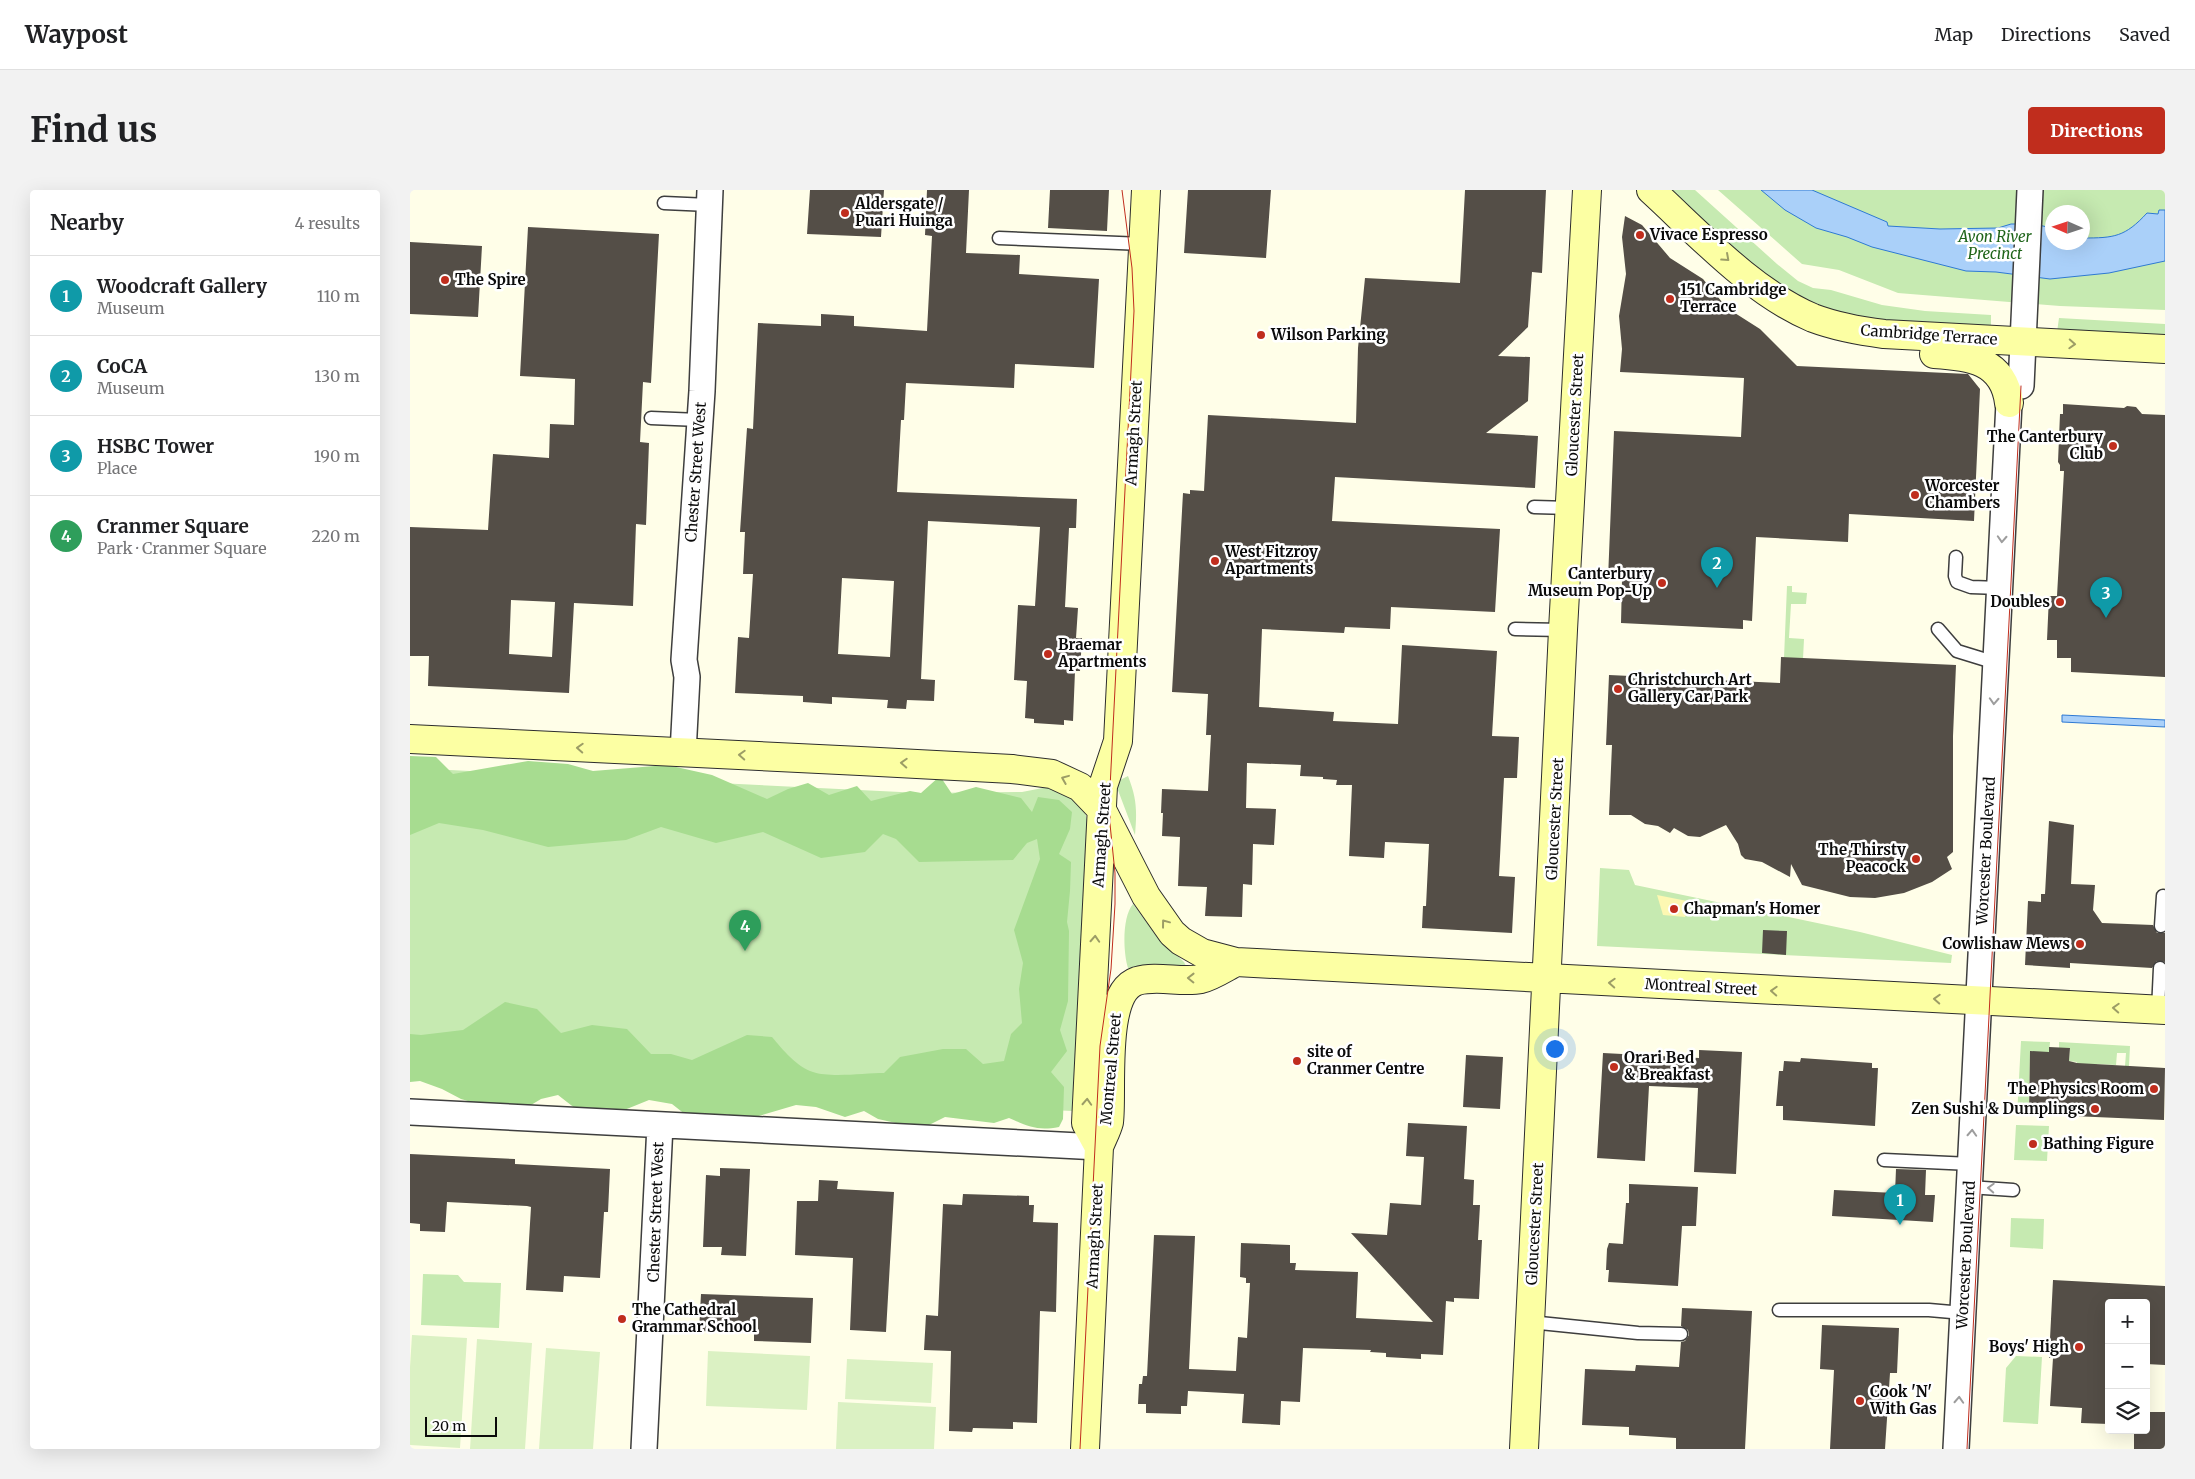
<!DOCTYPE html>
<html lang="en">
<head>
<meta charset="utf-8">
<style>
  :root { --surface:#fff; --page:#f2f2f2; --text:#202124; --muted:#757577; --line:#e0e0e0; --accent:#c02d1d }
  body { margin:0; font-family:Merriweather,serif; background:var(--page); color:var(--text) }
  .controls { position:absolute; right:15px; bottom:15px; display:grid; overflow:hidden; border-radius:5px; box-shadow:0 5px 20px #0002 }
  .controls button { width:45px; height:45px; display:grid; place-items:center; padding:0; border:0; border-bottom:1px solid var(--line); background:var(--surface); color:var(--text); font:25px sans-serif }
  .compass { position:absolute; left:1635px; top:15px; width:45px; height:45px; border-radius:50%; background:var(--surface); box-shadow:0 5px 20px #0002; rotate:273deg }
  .scale { position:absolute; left:15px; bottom:12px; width:72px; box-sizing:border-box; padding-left:5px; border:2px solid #0b0b0b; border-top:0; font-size:14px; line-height:18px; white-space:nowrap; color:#0b0b0b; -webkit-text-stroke:4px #fff; paint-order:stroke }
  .you { position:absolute; left:1144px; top:858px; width:18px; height:18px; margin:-12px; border:4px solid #fff; border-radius:50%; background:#1a73e8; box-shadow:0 0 0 8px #1a73e833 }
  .badge { display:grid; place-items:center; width:32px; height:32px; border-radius:50%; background:var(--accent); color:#fff; font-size:16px; font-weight:700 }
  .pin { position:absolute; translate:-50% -41px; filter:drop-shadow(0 1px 2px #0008) }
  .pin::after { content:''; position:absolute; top:26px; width:18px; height:15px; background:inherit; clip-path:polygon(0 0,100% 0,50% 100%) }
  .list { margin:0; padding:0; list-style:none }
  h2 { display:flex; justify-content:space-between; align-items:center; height:65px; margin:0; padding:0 20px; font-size:21px }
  h2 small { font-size:16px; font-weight:400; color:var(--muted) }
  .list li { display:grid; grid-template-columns:32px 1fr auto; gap:15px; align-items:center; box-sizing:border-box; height:80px; padding:0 20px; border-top:1px solid var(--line) }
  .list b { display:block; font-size:19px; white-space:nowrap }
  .list p { margin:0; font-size:16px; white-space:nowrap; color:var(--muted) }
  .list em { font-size:16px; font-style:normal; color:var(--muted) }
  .icon { flex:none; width:28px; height:28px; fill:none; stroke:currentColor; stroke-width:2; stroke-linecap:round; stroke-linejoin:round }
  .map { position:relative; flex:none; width:1755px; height:1259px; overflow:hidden; border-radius:5px }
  header { display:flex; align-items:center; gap:30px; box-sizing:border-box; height:70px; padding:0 25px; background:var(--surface); border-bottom:1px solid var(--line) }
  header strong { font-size:24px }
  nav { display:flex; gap:28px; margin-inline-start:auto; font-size:18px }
  .intro { display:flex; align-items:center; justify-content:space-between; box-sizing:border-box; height:120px; padding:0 30px }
  h1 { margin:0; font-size:35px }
  .button { padding:12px 22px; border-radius:5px; background:var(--accent); color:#fff; font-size:18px; font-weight:700 }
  main { display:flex; gap:30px; padding:0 30px }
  aside { flex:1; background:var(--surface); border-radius:5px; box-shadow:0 5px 20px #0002 }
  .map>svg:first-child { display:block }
  .green { fill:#c6eab1; fill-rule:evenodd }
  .forest { fill:#a7dc90 }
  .sand { fill:#fdf8b2 }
  .pitch { fill:#dbf1c3 }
  .water { fill:#aad0f9; stroke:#2e79d3 }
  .building { fill:#544e47; fill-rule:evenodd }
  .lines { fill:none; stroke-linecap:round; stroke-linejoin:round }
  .lane-casing { stroke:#3e3e3e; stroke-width:15 }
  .street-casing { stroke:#3e3e3e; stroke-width:28 }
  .secondary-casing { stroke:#2d2d2d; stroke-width:30 }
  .lane { stroke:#fff; stroke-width:12 }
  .street { stroke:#fff; stroke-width:25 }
  .secondary { stroke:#fcffa3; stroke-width:28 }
  .tram { stroke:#c02d1d; stroke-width:1 }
  .oneway { stroke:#9c9d66 }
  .oneway2 { stroke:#9d9d9d }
  .poi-dot { fill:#c02d1d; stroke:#fff; stroke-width:2 }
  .labels { text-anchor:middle; stroke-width:5; stroke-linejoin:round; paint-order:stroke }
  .poi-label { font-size:15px; font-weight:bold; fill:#0b0b0b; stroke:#fff; text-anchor:start }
  .park-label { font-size:15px; font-style:italic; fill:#1e6419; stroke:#fff }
  .street-label { font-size:15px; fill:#0b0b0b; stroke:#fff }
</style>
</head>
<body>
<header>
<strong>Waypost</strong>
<nav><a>Map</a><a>Directions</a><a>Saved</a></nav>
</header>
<div class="intro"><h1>Find us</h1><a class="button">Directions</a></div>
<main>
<aside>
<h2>Nearby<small>4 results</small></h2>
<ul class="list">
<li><span class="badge" style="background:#0f9aa8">1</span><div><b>Woodcraft Gallery</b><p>Museum</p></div><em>110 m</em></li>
<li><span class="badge" style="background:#0f9aa8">2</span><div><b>CoCA</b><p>Museum</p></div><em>130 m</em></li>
<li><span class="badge" style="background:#0f9aa8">3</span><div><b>HSBC Tower</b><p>Place</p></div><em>190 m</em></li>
<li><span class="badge" style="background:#2e9e5b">4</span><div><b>Cranmer Square</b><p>Park · Cranmer Square</p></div><em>220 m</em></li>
</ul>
</aside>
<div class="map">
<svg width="1755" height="1259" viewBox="0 0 1755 1259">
  <rect width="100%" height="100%" fill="#fffee8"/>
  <path class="green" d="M1262 0H1285L1367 74 1388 91 1403 98 1421 100 1472 115 1515 121 1581 125V138C1549 136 1518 134 1486 131 1468 129 1450 129 1433 125 1367 110 1309 45 1262 0Z
    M1308 0H1755V120L1650 116 1488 103 1429 80 1392 74ZM1642 22H1672V52H1642Z
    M1649 128 1755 134V146L1647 142Z
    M1377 396H1382V402L1397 403 1396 414H1381L1379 448 1394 449 1393 469 1374 468Z
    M0 578 511 603 612 602 643 596 671 606 678 634 662 921 0 888Z
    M718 586C727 609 727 621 725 645L706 595 708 591Z
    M1190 678 1219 680 1225 695 1450 742 1542 765 1541 773 1187 756Z
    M723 714 748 748 774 772 776 776 774 779 718 778C713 762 712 727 723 714Z
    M1611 851 1640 852 1639 862H1620L1619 926H1607Z
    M1649 852 1720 856 1719 876H1715L1716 863H1707L1706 875 1687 874V883L1667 882V872L1659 871 1660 858H1649Z
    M1606 935 1639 936 1637 971 1604 970Z
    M1601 1028 1634 1029 1633 1059 1600 1057Z
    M13 1084 48 1085 54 1092 91 1093 89 1138 11 1135Z
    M1606 1166 1632 1167 1628 1234 1593 1232 1596 1178Z"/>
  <path class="forest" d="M0 566 26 567 43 584 118 571 158 574 183 581 257 575 302 585 357 609 378 599 398 593 419 605 447 596 461 611 500 601 511 603 530 586 542 604 566 597 611 608 622 622 628 607 649 610 662 622 660 639 649 664 661 672 660 701 657 732 659 741 658 811 650 840 657 861 641 882 654 897 653 929 649 937C628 941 619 937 599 928L584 933 535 927 517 936 495 935 468 929 454 921 435 927 406 917 386 915 335 930 316 924 297 930 281 929 262 914 239 910 202 925 166 919 148 905 131 909 116 918 97 922 51 909 32 899 10 891 0 892V844L11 845 53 840 95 812 127 819 151 843 182 835 217 839 241 864H261L282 870 337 845 362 847C372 859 388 878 403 882 420 888 455 883 474 883L490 867 533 859H556L573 874 594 871 601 844 612 833 609 799 613 773 604 740 630 669 627 649 617 653 603 670 509 672 486 649 473 644 455 662 411 668 353 642 306 653 251 637 216 650 138 657 73 640 29 633 0 645Z"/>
  <path class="sand" d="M1247 705 1282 712 1275 727 1253 725Z"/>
  <path class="pitch" d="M2 1145 57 1148 50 1258 0 1255V1177Z
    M67 1149 122 1153 115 1259H60Z
    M136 1158 190 1162 183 1259H129Z
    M298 1161 400 1166 397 1220 296 1216Z
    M437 1169 523 1173 521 1213 435 1209Z
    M428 1212 526 1217 524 1259H426Z"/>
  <path class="water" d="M1351 0H1402L1477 32 1478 36 1530 39 1588 38 1601 34H1624L1642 38V52H1672L1673 48C1704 48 1715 47 1737 23L1748 24 1749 20H1755V71L1699 83 1640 89 1586 82 1556 81 1462 57 1437 47 1406 38 1375 20Z
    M1652 525 1755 530V537L1652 532Z"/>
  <path class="building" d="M400 0H474L471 47 397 44Z
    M517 0H559L556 63 610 65 609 84 689 89 684 178 605 174 604 198 496 193 494 230H491L487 302 667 309 666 338H659L655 417 668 418 666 448H672L670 481H665L663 531 654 530V535L624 533V529L615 528 617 491 604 490 608 415 625 416 630 337 518 331 511 489 525 490 524 511 497 510 496 519 477 518 478 510 422 507V514L393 512V506L325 503 328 447 339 448 343 384H333L335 342H330L337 238 343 239 348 133 411 136V124L444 126V136L517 141 522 46 515 45ZM432 388 484 391 480 467 428 464Z
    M640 0H699L697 41 638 38Z
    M778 0H861L856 68 774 63Z
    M1055 0H1136L1132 83 1122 82 1118 137 1088 166 1120 167 1118 211 1076 243 1128 246 1125 298 925 287 922 331 1090 339 1085 422 981 417 980 439 935 437 934 443 852 439 849 517 924 522 923 531 988 534 992 455 1087 461 1082 546 1109 547 1107 588H1094L1089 686 1105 687 1102 743 1012 738 1013 716H1016L1019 654 975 652 974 668 939 666 942 595H926L927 590 913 589V587L890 586 891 575 837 573 836 618 866 619 864 655 843 654 842 695 833 694 832 727 795 726 797 697 768 696 770 647 752 646 753 623H751L752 599 798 601 801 545H796L798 504 762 502 773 303 780 304V300L794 301 798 225 946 233 948 158 955 88 1050 93Z
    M1215 26 1232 35 1260 68 1293 89 1317 118 1350 139 1387 176 1558 184 1570 199 1564 331 1439 324 1438 352 1346 347 1342 431 1333 430V439L1211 433 1212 390 1198 389 1204 241 1331 247 1334 188 1210 182 1212 159 1209 126 1216 84 1212 47Z
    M118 37 249 44 241 193 233 192 230 252 239 253 236 335 226 334 223 416 164 413 159 503 18 496 19 466H0V337L78 340 83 264 139 268 140 234 164 235 165 189 110 186ZM101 410 145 412 142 467 99 464Z
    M0 52 72 56 68 127 0 124Z
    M1653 214 1714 218 1717 216 1726 217 1732 224 1755 225V487L1661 482V468H1647V450H1637L1639 406H1647L1654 281H1650V275L1648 272 1650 224H1653Z
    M1371 467 1546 475 1543 546V662L1537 667 1542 679 1522 692 1494 703 1465 708 1440 707 1392 695 1381 674 1380 687 1352 672 1335 669 1331 665 1328 654 1316 635 1290 647 1278 646 1264 638 1260 643 1248 636 1235 634 1221 625H1199L1202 555H1196L1199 485 1370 493Z
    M1639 631 1664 635 1661 694 1685 695 1683 720 1692 733 1743 735 1747 743H1755V772L1747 771 1742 778 1660 773V778L1615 775 1618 711 1631 712V704H1635Z
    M1353 740 1377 741 1376 765 1352 763Z
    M1639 857 1660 858 1659 871 1667 873 1755 878 1754 930 1619 924 1620 861 1639 862Z
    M1289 860 1332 862 1326 984 1284 982 1288 898 1239 896 1235 971 1187 968 1193 863 1289 868Z
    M1056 865 1093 867 1090 919 1053 917Z
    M1391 868 1462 873V878H1468L1465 936 1373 930V916H1366L1369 881H1373L1374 871 1390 872Z
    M998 933 1057 936 1054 989 1064 990 1063 1015H1070L1068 1050H1072L1069 1109 1044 1108V1112L1036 1111 1033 1165 1011 1164V1169L976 1167V1163L960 1162 961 1160 893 1158 890 1212 871 1211 870 1235 832 1233 834 1204 778 1201 777 1216H771V1224L736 1223V1214H728L729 1194H732L733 1186H737L744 1045 785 1046 779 1179 826 1181 828 1147 837 1148 840 1093H836V1088L830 1087 831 1053 880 1055V1073H886L885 1080 948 1082 946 1128 1023 1132 941 1043 977 1045 980 1013 1011 1015 1014 967 996 966Z
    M0 964 105 969V974L200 979 198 1022H194L190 1088 154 1086 153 1102 116 1100 121 1017 117 1016 37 1012 35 1042 10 1041V1034L0 1033Z
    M310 978 340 979 336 1066 311 1065 312 1057H293L296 985 310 986Z
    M1486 979 1516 980 1515 1005H1525L1523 1032 1422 1026 1424 1000 1485 1003Z
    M409 990 428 991 427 999 484 1002 476 1142 440 1140 443 1068 385 1065 387 1011H408Z
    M1219 994 1288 997 1286 1036H1272L1268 1096 1198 1092 1199 1080H1196L1197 1059 1199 1053 1213 1054 1216 1013H1219Z
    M553 1004 619 1006V1015H624L623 1032 648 1033 646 1122 630 1121 627 1233 603 1232V1239L563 1238 562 1242 539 1241 541 1161 514 1160 516 1125 528 1126 533 1014 552 1015Z
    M1643 1090 1755 1096V1175L1736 1174V1113H1699V1234L1671 1233 1672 1218 1640 1216 1643 1168H1639Z
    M291 1104 403 1108 401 1153 344 1151V1143L289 1141Z
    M1272 1118 1342 1121 1335 1259H1266V1248L1219 1245V1237L1172 1235 1175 1179 1225 1181 1226 1175 1269 1177 1271 1152 1275 1151 1279 1145 1278 1140 1271 1136Z
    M1412 1135 1489 1138 1487 1183H1480L1475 1259H1420L1424 1180 1410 1179Z
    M1736 1222H1755V1259H1724V1240H1736Z"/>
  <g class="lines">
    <defs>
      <path id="lane" d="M254 13 299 15
        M589 48 733 54
        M241 228 289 230
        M1124 317 1160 318
        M1546 367 1545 386 1547 392 1561 397 1590 398
        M1105 439 1153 440
        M1528 439 1547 461 1586 473
        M1751 736 1753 706
        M1748 820 1750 778
        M1474 970 1561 974
        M1559 997 1603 1000
        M1369 1120H1519L1553 1123
        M1120 1132 1228 1143 1271 1144"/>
      <path id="street" d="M1611 196 1620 0
        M273 563 277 487 274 470 292 201 300 0
        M0 922 689 957
        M234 1259 250 935
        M1546 1259 1599 213"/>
      <path id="secondary" d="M1241 0C1289 44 1343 103 1403 128 1427 137 1450 141 1474 144L1755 159
        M1524 164C1559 166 1594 170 1599 213
        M0 549 450 571 602 579 642 584 670 597 692 620 736 706 762 743 771 751 792 763 826 772 1755 820
        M689 957C692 949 697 940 699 932 703 901 691 803 727 791 747 785 772 793 791 789 803 786 816 777 826 772
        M675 1259 689 957 676 933 693 596 708 551 736 0
        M1114 1259 1153 440 1177 0"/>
    </defs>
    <use href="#lane" class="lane-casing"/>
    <use href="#street" class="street-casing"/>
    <use href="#secondary" class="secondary-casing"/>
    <use href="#lane" class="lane"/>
    <use href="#street" class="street"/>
    <use href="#secondary" class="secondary"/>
    <path class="tram" d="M670 1259 690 856 701 779 705 714V683L700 634V598L724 121 722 78 712 0
      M1557 1259 1611 196"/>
  </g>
  <defs><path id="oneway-chevron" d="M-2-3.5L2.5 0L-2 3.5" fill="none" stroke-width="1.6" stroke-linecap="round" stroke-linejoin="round" transform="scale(1.25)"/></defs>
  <g class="oneway">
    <use href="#oneway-chevron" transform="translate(1316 68) rotate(42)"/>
    <use href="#oneway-chevron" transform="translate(1662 154) rotate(3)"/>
    <use href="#oneway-chevron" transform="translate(170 558) rotate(-177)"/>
    <use href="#oneway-chevron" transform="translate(332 565) rotate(-177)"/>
    <use href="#oneway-chevron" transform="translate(494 573) rotate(-177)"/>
    <use href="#oneway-chevron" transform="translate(655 589) rotate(-158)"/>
    <use href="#oneway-chevron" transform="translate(755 733) rotate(-127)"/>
    <use href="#oneway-chevron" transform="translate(685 749) rotate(-87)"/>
    <use href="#oneway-chevron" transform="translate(781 788) rotate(-179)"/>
    <use href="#oneway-chevron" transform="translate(1202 793) rotate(-177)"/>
    <use href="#oneway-chevron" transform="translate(1364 801) rotate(-177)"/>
    <use href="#oneway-chevron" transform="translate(1527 809) rotate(-177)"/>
    <use href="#oneway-chevron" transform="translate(1706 818) rotate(-177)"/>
    <use href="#oneway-chevron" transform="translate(677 912) rotate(-87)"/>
  </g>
  <g class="oneway2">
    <use href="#oneway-chevron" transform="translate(1592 349) rotate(93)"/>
    <use href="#oneway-chevron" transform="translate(1584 511) rotate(93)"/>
    <use href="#oneway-chevron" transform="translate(1562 943) rotate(-87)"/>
    <use href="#oneway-chevron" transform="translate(1581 998) rotate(-177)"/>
    <use href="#oneway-chevron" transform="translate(1549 1210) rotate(-87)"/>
  </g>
  <g class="poi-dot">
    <circle cx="435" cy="23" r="5"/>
    <circle cx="1230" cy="45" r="5"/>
    <circle cx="35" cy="90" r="5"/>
    <circle cx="1260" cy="109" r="5"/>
    <circle cx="851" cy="145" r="5"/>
    <circle cx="1703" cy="256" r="5"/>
    <circle cx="1505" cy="305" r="5"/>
    <circle cx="805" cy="371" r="5"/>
    <circle cx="1252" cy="393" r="5"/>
    <circle cx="1650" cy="412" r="5"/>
    <circle cx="638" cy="464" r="5"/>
    <circle cx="1208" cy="499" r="5"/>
    <circle cx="1506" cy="669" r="5"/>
    <circle cx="1264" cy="719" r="5"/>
    <circle cx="1670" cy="754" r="5"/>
    <circle cx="887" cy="871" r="5"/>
    <circle cx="1204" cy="877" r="5"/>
    <circle cx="1744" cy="899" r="5"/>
    <circle cx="1685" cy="919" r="5"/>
    <circle cx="1623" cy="954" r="5"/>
    <circle cx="212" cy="1129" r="5"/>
    <circle cx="1669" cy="1157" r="5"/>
    <circle cx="1450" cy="1211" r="5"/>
  </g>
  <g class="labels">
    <g class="poi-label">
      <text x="445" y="19">Aldersgate /<tspan x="445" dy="17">Puari Huinga</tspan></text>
      <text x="1240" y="50">Vivace Espresso</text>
      <text x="45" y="95">The Spire</text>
      <text x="1270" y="105">151 Cambridge<tspan x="1270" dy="17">Terrace</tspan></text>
      <text x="861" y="150">Wilson Parking</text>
      <text x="1693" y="252" text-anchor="end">The Canterbury<tspan x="1693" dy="17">Club</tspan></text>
      <text x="1515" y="301">Worcester<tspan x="1515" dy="17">Chambers</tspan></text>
      <text x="815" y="367">West Fitzroy<tspan x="815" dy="17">Apartments</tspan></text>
      <text x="1242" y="389" text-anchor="end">Canterbury<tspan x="1242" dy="17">Museum Pop-Up</tspan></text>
      <text x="1640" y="417" text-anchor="end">Doubles</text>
      <text x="648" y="460">Braemar<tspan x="648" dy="17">Apartments</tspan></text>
      <text x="1218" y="495">Christchurch Art<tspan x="1218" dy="17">Gallery Car Park</tspan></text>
      <text x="1496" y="665" text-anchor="end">The Thirsty<tspan x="1496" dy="17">Peacock</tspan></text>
      <text x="1274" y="724">Chapman's Homer</text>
      <text x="1660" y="759" text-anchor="end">Cowlishaw Mews</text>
      <text x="897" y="867">site of<tspan x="897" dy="17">Cranmer Centre</tspan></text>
      <text x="1214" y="873">Orari Bed<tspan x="1214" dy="17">&amp; Breakfast</tspan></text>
      <text x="1734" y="904" text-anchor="end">The Physics Room</text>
      <text x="1675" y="924" text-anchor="end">Zen Sushi &amp; Dumplings</text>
      <text x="1633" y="959">Bathing Figure</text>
      <text x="222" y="1125">The Cathedral<tspan x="222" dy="17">Grammar School</tspan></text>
      <text x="1659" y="1162" text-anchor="end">Boys' High</text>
      <text x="1460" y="1207">Cook 'N'<tspan x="1460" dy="17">With Gas</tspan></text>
    </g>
    <g class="park-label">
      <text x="1585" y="52">Avon River<tspan x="1585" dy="17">Precinct</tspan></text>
    </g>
    <g class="street-label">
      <text transform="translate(1519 145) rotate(4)" y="5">Cambridge Terrace</text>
      <text transform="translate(1165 225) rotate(-87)" y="5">Gloucester Street</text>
      <text transform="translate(724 243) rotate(-87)" y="5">Armagh Street</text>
      <text transform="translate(286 282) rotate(-86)" y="5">Chester Street West</text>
      <text transform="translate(1145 629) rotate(-87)" y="5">Gloucester Street</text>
      <text transform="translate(692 645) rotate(-86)" y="5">Armagh Street</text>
      <text transform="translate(1576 661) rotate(-87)" y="5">Worcester Boulevard</text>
      <text transform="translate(1291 797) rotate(3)" y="5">Montreal Street</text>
      <text transform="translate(701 879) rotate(-85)" y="5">Montreal Street</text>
      <text transform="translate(246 1022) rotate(-88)" y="5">Chester Street West</text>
      <text transform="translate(1125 1034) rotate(-87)" y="5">Gloucester Street</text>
      <text transform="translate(685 1046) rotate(-87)" y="5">Armagh Street</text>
      <text transform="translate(1556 1065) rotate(-87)" y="5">Worcester Boulevard</text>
    </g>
  </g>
</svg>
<div class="controls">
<button>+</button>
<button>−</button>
<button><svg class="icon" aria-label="layers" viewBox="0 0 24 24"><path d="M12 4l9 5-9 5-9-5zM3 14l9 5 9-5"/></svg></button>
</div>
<svg class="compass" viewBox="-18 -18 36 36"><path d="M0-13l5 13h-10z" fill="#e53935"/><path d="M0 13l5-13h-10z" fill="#757577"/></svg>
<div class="scale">20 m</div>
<div class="you"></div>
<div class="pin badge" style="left:1490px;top:1035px;background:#0f9aa8">1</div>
<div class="pin badge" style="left:1307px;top:398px;background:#0f9aa8">2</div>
<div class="pin badge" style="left:1696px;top:428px;background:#0f9aa8">3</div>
<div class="pin badge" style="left:335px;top:761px;background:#2e9e5b">4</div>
</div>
</main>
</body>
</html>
